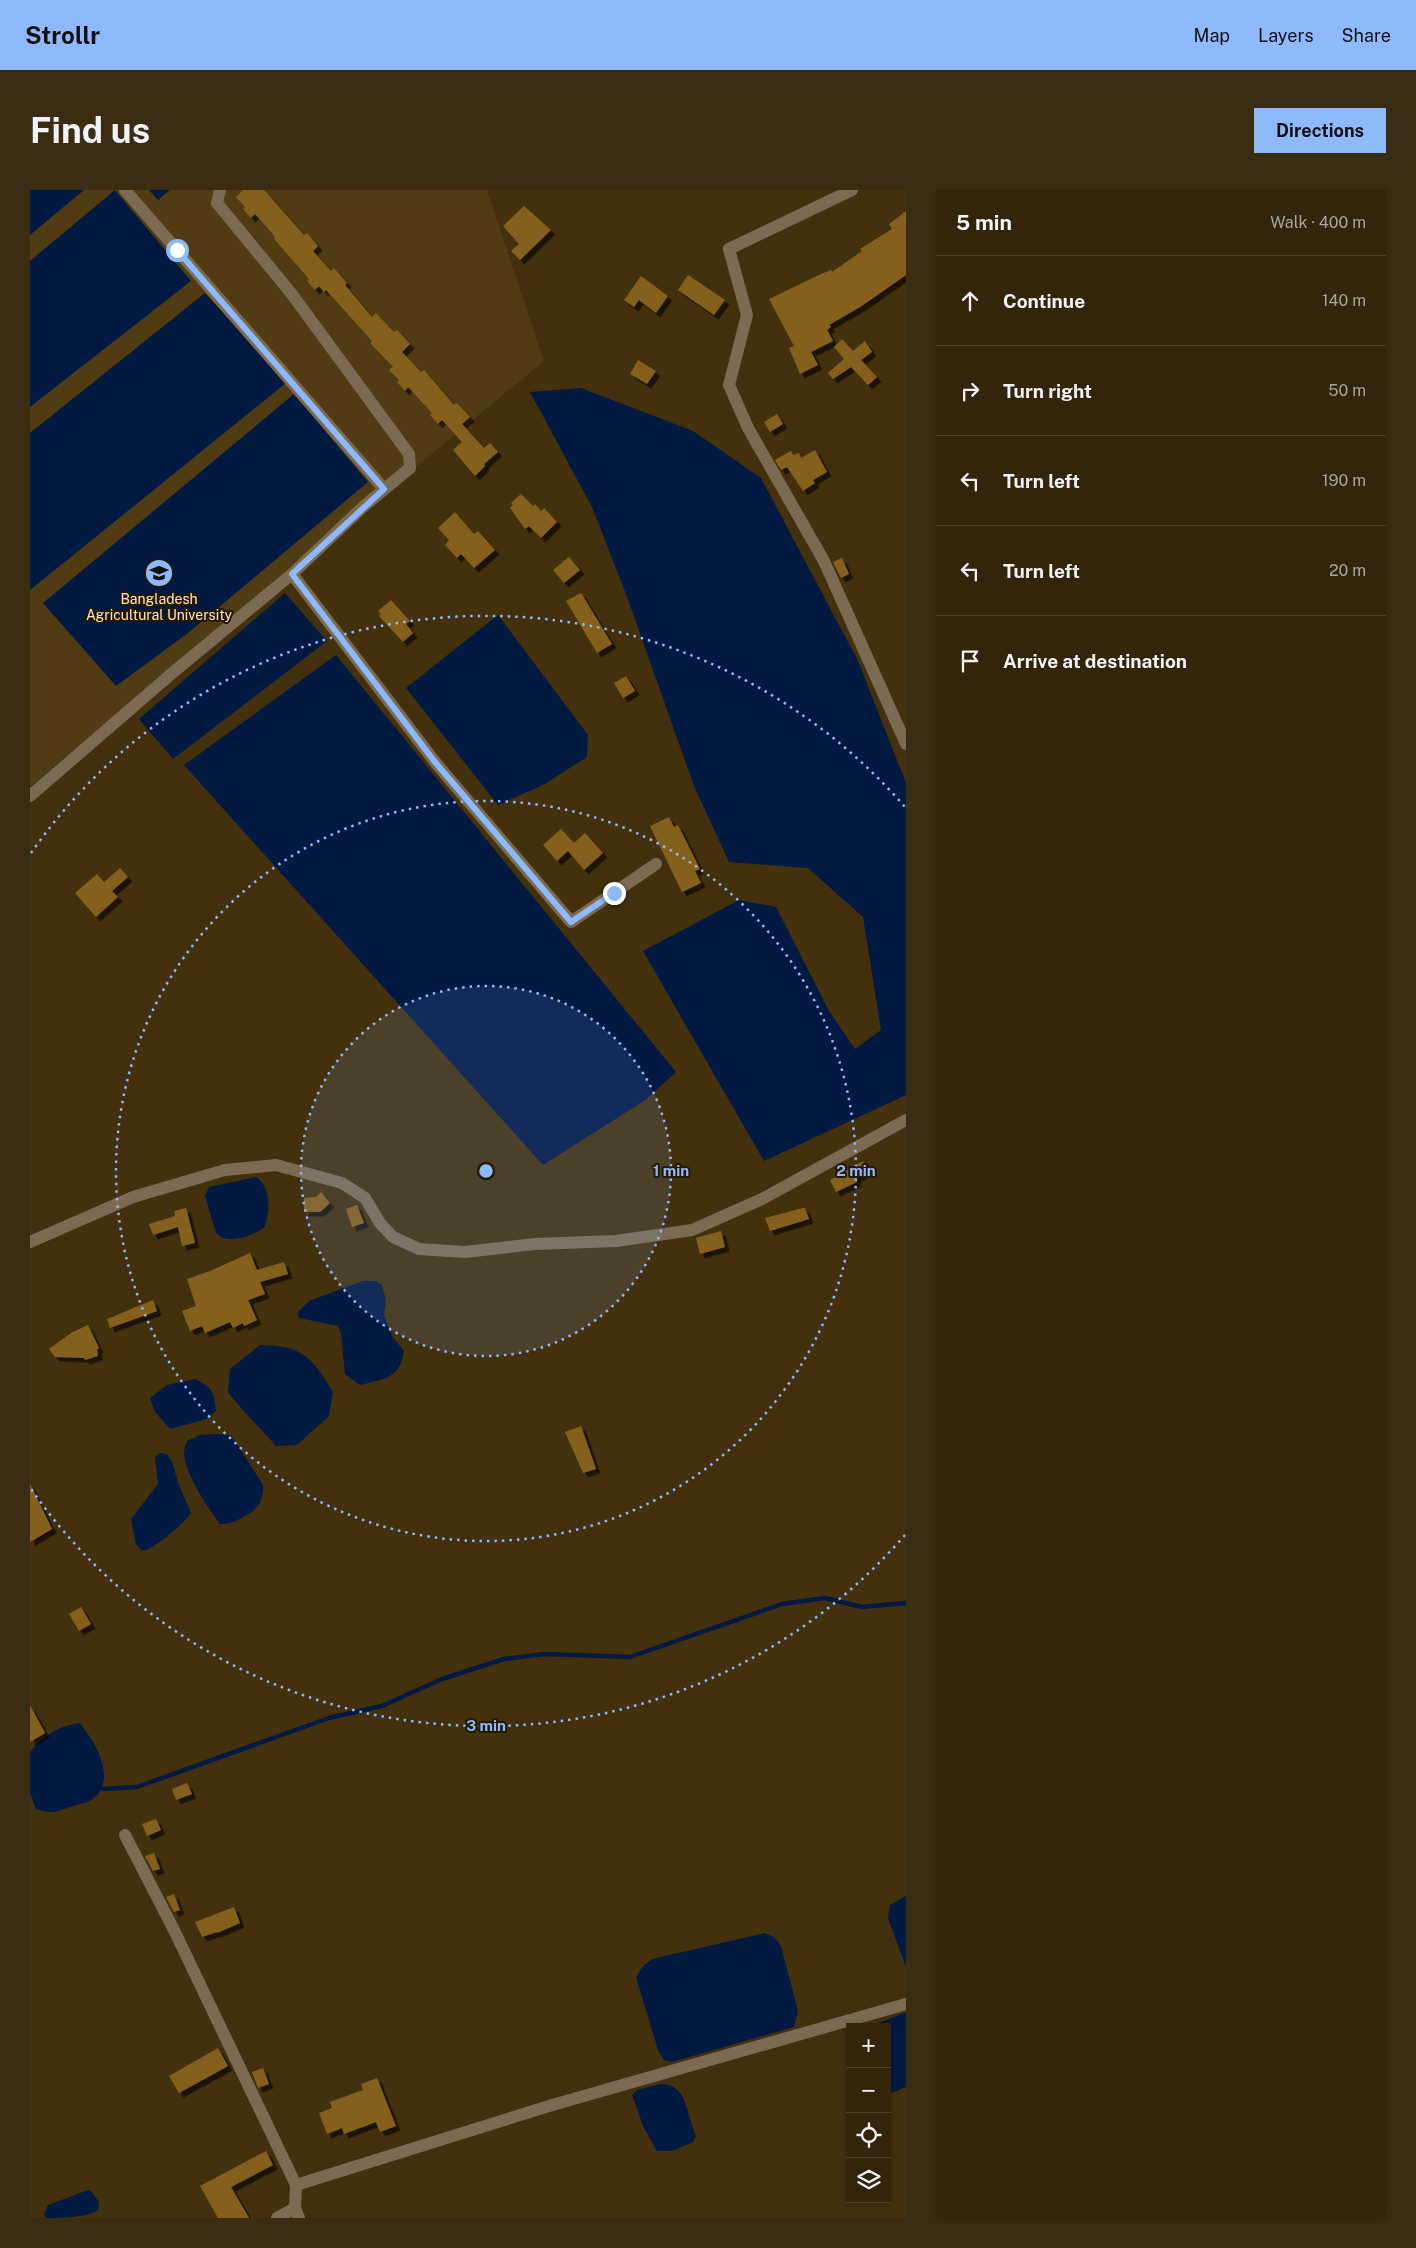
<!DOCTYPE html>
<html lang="en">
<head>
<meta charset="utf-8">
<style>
  :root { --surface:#32250a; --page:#3a2d13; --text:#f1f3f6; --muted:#a8a59c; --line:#4d422b; --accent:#8eb9fd }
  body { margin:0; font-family:"Public Sans",sans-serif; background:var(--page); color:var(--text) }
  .controls { position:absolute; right:15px; bottom:15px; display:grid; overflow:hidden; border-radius:0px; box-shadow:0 2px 8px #0003 }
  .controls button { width:45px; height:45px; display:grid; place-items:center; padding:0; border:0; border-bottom:1px solid var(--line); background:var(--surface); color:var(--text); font:25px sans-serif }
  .stop { position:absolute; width:15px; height:15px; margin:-11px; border:4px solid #8eb9fd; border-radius:50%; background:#fff }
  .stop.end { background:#8eb9fd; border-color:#fff; box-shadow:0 1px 5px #0008 }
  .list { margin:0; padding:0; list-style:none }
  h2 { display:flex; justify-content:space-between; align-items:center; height:65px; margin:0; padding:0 20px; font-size:21px }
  h2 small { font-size:16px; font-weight:400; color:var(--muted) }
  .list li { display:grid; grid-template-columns:32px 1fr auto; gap:15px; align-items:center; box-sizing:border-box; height:90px; padding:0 20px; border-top:1px solid var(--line) }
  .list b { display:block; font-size:19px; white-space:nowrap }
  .list em { font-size:16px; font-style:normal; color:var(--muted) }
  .icon { flex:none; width:28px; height:28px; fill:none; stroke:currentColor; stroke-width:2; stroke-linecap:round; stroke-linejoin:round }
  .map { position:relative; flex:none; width:876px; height:2028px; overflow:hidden; border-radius:0px }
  header { display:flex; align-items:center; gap:30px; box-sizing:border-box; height:70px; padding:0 25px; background:var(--accent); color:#111 }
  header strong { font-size:24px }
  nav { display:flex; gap:28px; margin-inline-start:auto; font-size:18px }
  .intro { display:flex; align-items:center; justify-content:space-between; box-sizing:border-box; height:120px; padding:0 30px }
  h1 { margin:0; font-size:35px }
  .button { padding:12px 22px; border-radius:0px; background:var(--accent); color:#111; font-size:18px; font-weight:700 }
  main { display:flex; gap:30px; padding:0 30px }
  aside { flex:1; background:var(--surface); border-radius:0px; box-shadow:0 2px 8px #0003 }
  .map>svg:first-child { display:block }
  .built { fill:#503b13 }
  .water { fill:#021942 }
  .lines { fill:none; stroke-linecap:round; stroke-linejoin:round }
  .stream { stroke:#021942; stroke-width:4.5 }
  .building { fill:#84611e; filter:url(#shadow) }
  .street { stroke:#7a6b52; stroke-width:12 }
  .route { stroke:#8eb9fd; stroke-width:6 }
  .ring { fill:none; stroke:#8eb9fd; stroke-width:2.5; stroke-dasharray:2.5 5 }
  .labels { text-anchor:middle; stroke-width:4; stroke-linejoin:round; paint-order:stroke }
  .poi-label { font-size:14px; fill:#fbe7c7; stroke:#271900 }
  .centre { fill:#8eb9fd; stroke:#271900; stroke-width:2.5 }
  .ring-label { font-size:15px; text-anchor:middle; font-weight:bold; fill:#8eb9fd; stroke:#271900; stroke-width:4; stroke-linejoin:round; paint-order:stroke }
</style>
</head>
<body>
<header>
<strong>Strollr</strong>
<nav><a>Map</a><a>Layers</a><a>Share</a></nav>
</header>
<div class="intro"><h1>Find us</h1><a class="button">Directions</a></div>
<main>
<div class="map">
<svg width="876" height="2028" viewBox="0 0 876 2028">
  <defs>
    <filter id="shadow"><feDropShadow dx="4.5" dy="4.5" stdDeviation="0" flood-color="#0009"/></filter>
  </defs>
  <rect width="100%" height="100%" fill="#43310e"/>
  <path class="built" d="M0 0H457L514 171 0 596Z"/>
  <path class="water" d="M0 0H54L0 45Z
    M85 0 161 91 0 217V71Z
    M119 0H140L128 10Z
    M175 103 256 193 0 400V243Z
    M551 198 663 241 731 288 828 471 876 593V905L734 971 613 761 709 710 746 717 799 821 825 859 851 840 833 727 778 678 699 672 664 596 596 404 562 317 500 202Z
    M264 204 338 292 158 443 86 496 13 413Z
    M255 403 297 451 143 569 109 529Z
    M468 425 558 545 557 567 513 595 468 615 376 498Z
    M306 465 646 882 614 911 513 975 154 575Z
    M226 987C242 998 240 1022 234 1038 223 1045 197 1056 186 1043L175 1006 179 997Z
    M333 1091H346L352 1095 356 1110 354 1125 362 1146 374 1161C370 1189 354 1189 330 1195L315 1184 311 1143 308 1136 269 1128 268 1122 279 1111Z
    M230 1155C274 1156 281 1167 303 1202L299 1226 267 1255 246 1256C231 1238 212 1221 198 1202L200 1179Z
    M165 1189C181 1196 185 1203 186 1221L177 1229 140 1239 125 1222 120 1208 137 1195Z
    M185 1244 198 1245 205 1251 233 1295V1302L230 1313 222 1322 206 1331 196 1334H190C178 1318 154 1282 154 1263 154 1259 156 1255 157 1251L170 1245Z
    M130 1263 137 1264 142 1272 149 1295 161 1323C154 1333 125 1359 112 1361L106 1354 101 1329 128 1294 125 1267Z
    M49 1533C65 1550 87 1589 64 1608 59 1613 49 1614 43 1616 25 1622 24 1625 6 1619L0 1603V1562C15 1545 26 1537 49 1533Z
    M876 1706V1777L858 1728 860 1715Z
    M735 1743 744 1747 751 1756 768 1821 764 1837 642 1872 634 1870 628 1860 606 1787 613 1776 622 1769Z
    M876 1822V1897L859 1904H857V1837H839Z
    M630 1894C659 1894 656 1925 666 1946L663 1952 642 1961H627L613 1936 602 1905 607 1900Z
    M58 2000 61 2001 69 2012 68 2020C54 2028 33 2028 16 2028L14 2024 18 2015Z"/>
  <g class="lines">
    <path class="stream" d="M73 1599 107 1597 299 1528 352 1516 412 1489 474 1469 515 1464 600 1467 752 1414 795 1408 832 1417 876 1413"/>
  </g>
  <path class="building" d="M213 0H234L274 45 277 43 288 56 283 61 301 81 304 78 317 93 315 95 342 127 346 123 364 142 367 140 380 154 372 162 391 182 394 180 424 215 427 213 440 227 432 234 454 258 460 253 468 262 454 274 455 276 445 286 423 260 432 252 412 230 408 234 400 225 402 223 378 197 375 201 367 192 369 190 359 180 363 177 340 153 342 151 296 100 294 102 289 96 285 100 277 91 279 89 244 49 245 48 242 43 225 24 221 28 213 19 215 17 206 7Z
    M494 16 521 40 490 70 481 61 489 54 473 36Z
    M876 21V85L830 117 799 135 801 137 797 140 803 151 781 162 788 175 770 184 759 158 764 156 739 109 791 84 801 80 802 82 832 61 830 59 862 39 859 34Z
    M658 85 695 110 684 125 648 100Z
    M611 86 638 106 626 123 609 110 604 117 594 110Z
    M812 149 823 161 835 151 842 162 831 170 847 187 838 195 821 177 803 189 798 183 814 169 804 157Z
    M608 170 626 181 617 194 600 184Z
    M747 224 753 234 740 242 734 232Z
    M785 260 797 282 783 290 785 293 773 301 757 277 751 280 745 270 761 261 763 265 769 263 771 268Z
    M491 304 503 316 505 314 511 321 514 318 527 332 511 348 499 336 495 339 480 318 483 315 481 313Z
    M425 322 444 344 448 341 465 360 444 378 431 364 427 368 415 355 419 350 408 338Z
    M539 367 550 380 534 393 523 380Z
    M812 368 819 384 811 388 803 372Z
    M551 403 582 454 567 463 536 411Z
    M361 410 380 431 376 434 383 443 373 452 349 426 351 424 348 421Z
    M596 486 605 501 593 508 584 493Z
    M639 627 644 637 648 635 670 679 665 681 671 693 652 702 620 636Z
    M531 639 544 653 555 643 573 663 554 680 538 661 527 671 513 655Z
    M90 678 98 687 82 701 88 707 66 727 45 703 67 684 74 692Z
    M833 971 839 981 826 988 827 992 806 1002 800 990Z
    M291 1002 300 1013 290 1022H274V1008L286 1007Z
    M327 1015 334 1033 322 1037 316 1019Z
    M156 1018 165 1053 152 1056 148 1037 123 1045 119 1034 145 1026 144 1021Z
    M773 1018H775L779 1029 740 1041 735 1028Z
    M691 1041 695 1057 670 1064 666 1048Z
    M220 1063 227 1080 254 1072 258 1084 230 1092 235 1104 218 1110 227 1130 214 1136 213 1133 203 1138 200 1132 175 1143 172 1136 160 1141 152 1121 166 1116 157 1089 180 1081Z
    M123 1110 127 1121 80 1138 77 1129Z
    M58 1135 69 1158 67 1160 68 1166 55 1170 54 1168 25 1167 19 1159 41 1143Z
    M551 1236 566 1279 553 1283 535 1242Z
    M0 1294 22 1339 0 1352Z
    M51 1417 61 1434 49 1441 39 1424Z
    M0 1515 15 1543 0 1552Z
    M157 1593 162 1604 146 1610 142 1599Z
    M126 1629 131 1640 117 1646 112 1634Z
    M124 1663 130 1679 123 1681 115 1666Z
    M144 1704 150 1720 144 1722 136 1707Z
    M204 1717 210 1733 187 1743V1742L172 1747 165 1732Z
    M188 1858 198 1876 149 1903 139 1886Z
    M233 1878 239 1894 228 1898 222 1882Z
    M347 1888 366 1936 350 1942 346 1932 314 1944 312 1938 297 1944 289 1923 302 1918 300 1912 333 1900 331 1894Z
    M236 1961 243 1975 201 1997 219 2028H188L170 1996Z"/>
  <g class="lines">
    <path class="street" d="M95 0 354 299
      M822 0 699 59 717 125 699 195 718 238 794 371 876 554
      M262 384 405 572 541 732 626 674
      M0 606 140 485 262 384 334 316 380 278 379 264 261 103 187 13 190 0
      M0 1052 103 1007 195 980 246 975 312 993 335 1008 350 1033 363 1047 389 1059 435 1062 505 1054 586 1051 662 1040 732 1009 876 930
      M95 1645 144 1740 266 1995 265 2018 269 2028
      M266 1995 519 1916 876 1814
      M247 2028 265 2018"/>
  </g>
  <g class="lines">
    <path class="route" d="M147 60 354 299 262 384 405 572 541 732 584 703"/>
  </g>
  <circle cx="456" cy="981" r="185" fill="#8eb9fd" fill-opacity=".12"/>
  <g class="ring">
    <circle cx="456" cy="981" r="185"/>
    <circle cx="456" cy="981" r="370"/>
    <path d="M875 1345A555 555 0 0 1 1 1299M1 663A555 555 0 0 1 875 617"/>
  </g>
  <defs>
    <symbol id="university-disc" viewBox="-11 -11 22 22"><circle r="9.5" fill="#8eb9fd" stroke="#271900"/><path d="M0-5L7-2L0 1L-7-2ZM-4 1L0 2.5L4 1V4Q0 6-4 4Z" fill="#111"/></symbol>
  </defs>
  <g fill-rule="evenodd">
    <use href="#university-disc" x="113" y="367" width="32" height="32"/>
  </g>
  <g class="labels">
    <g class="poi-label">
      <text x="129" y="414">Bangladesh<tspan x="129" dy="16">Agricultural University</tspan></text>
    </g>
  </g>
  <circle cx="456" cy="981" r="8" class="centre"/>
  <g class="ring-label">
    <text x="641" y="986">1 min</text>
    <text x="826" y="986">2 min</text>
    <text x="456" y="1541">3 min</text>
  </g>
</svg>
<div class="controls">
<button>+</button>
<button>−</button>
<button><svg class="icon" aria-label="locate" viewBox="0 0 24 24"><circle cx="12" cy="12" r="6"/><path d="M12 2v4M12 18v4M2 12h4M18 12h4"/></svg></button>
<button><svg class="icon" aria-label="layers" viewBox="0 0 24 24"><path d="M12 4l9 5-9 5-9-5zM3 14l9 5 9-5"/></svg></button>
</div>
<div class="stop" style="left:147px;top:60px"></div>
<div class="stop end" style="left:584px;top:703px"></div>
</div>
<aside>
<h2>5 min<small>Walk · 400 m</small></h2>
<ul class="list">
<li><svg class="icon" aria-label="ahead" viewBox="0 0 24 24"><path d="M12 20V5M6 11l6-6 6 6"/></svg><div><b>Continue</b></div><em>140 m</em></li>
<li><svg class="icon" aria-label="right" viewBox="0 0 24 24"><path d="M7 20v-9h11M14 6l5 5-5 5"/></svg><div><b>Turn right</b></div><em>50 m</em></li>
<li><svg class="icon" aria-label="left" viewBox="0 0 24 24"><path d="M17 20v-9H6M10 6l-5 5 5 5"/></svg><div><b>Turn left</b></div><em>190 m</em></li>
<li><svg class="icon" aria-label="left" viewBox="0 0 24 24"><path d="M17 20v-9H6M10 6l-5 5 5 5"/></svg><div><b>Turn left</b></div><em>20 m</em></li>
<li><svg class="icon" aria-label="arrive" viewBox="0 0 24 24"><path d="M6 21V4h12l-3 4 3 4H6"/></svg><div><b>Arrive at destination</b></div></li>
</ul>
</aside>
</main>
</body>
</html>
